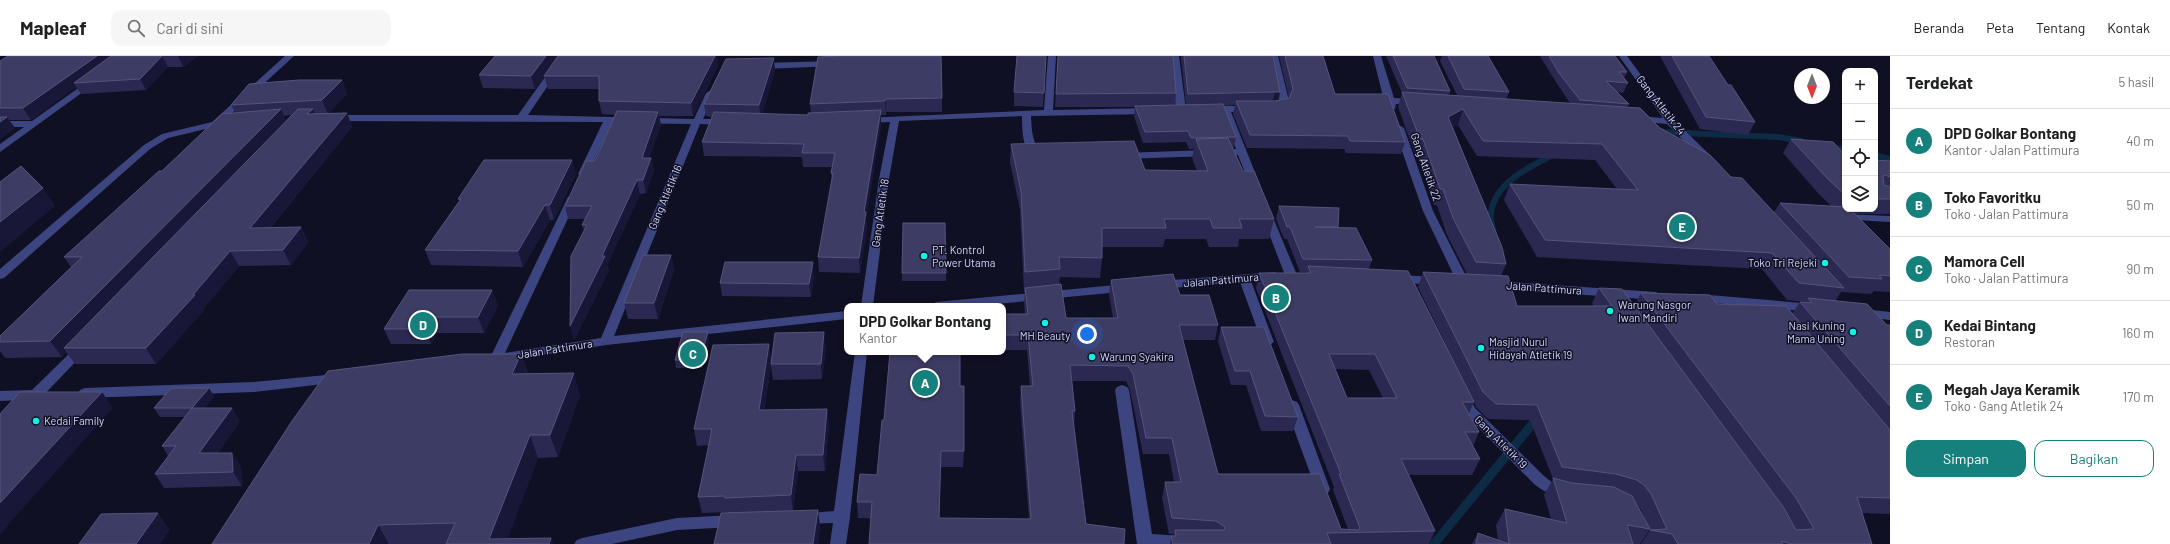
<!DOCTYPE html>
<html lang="id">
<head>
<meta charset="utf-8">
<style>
  :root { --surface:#fff; --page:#f6f6f6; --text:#202124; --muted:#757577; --line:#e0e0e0; --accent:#16807c }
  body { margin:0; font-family:Barlow,sans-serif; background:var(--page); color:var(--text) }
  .controls { position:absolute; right:12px; top:12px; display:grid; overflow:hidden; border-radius:8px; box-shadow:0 1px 3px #0004 }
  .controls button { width:36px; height:36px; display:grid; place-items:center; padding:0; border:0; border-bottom:1px solid var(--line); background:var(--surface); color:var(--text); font:20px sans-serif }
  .compass { position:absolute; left:1794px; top:12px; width:36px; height:36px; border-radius:50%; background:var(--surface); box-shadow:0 1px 3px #0004; rotate:180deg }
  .you { position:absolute; left:1087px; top:278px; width:14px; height:14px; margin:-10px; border:3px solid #fff; border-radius:50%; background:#1a73e8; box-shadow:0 0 0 6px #1a73e833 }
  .badge { display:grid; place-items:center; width:26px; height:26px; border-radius:50%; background:var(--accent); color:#fff; font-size:13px; font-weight:700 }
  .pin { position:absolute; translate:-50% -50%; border:2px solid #fff; box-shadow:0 1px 4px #0006 }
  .popup { position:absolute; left:844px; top:247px; width:162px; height:52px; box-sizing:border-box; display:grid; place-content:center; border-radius:8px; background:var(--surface); filter:drop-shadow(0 1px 3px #0005); font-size:13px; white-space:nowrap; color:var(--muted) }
  .popup b { font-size:15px; color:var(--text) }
  .popup::after { content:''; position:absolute; left:50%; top:100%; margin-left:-8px; border:8px solid transparent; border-top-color:var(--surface) }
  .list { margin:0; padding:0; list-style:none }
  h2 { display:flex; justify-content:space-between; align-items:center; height:52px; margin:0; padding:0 16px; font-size:17px }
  h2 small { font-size:13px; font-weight:400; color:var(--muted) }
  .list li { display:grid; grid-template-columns:26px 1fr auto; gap:12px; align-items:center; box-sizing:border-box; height:64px; padding:0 16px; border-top:1px solid var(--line) }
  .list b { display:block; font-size:15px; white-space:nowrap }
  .list p { margin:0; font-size:13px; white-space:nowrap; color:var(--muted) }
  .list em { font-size:13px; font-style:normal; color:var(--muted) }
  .actions { display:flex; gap:8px; padding:12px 16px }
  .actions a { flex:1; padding:9px 0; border:1px solid var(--accent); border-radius:12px; text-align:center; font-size:14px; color:var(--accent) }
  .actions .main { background:var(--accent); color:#fff }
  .icon { flex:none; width:22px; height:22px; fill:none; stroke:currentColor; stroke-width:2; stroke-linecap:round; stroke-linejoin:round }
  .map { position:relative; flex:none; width:1890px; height:488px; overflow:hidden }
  header { display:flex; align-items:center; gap:24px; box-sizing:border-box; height:56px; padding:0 20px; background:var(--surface); border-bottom:1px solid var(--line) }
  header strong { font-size:19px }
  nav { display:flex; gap:22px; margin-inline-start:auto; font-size:14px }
  .search { width:280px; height:36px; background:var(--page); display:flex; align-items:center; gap:10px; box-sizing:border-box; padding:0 14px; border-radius:12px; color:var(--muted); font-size:15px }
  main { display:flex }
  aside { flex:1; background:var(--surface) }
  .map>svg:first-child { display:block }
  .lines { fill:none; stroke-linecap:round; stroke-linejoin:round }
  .stream-far1 { stroke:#0e2b45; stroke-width:6 }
  .stream { stroke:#0e2b45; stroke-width:9 }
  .minor { fill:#3d4581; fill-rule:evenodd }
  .wall { fill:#2b2952; fill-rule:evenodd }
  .shaded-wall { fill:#181738 }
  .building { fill:#3d3c64; stroke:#55547c; fill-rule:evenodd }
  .poi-dot { fill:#0af4e7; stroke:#101024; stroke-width:1.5 }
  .labels { text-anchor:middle; stroke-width:3; stroke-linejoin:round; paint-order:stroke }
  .street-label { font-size:11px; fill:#d5d7fd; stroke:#101024 }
  .poi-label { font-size:11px; fill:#d5d7fd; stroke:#101024; text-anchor:start }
</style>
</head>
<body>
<header>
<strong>Mapleaf</strong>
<div class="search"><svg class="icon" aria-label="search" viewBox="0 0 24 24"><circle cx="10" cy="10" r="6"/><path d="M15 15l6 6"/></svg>Cari di sini</div>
<nav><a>Beranda</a><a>Peta</a><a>Tentang</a><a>Kontak</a></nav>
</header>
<main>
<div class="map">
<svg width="1890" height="488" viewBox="0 0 1890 488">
  <rect width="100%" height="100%" fill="#101024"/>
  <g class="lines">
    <path class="stream-far1" d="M1659 76 1778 81 1801 85
      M1828 90 1845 94
      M1875 99 1890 103
      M1494 178C1493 171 1490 163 1491 156 1496 126 1529 111 1553 99"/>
    <path class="stream" d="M1434 488 1538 361"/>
    <path class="minor" d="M285 0H294L218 70 168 82 150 93 4 222 0 223V213L144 89 162 78 212 66Z
      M560 0H568L528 59 694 63 706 37 711 34 716 37 703 63H726L731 66 726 69 700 68 614 280 847 255V263L606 289 505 305H491L490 302 568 141 573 138 578 141 505 297 601 282 691 68 612 67 588 118 583 121 578 118 603 66 332 65 327 62 332 59H518Z
      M1048 0H1056L1053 54 1150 52 1155 55 1150 58 1031 60C1032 78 1032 86 1044 100L1039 103C1022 99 1022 74 1022 60L899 65 889 123 873 250H861L879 123 890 66 866 67 863 66V62L1044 54Z
      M1171 0H1179L1186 54 1181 57 1176 54Z
      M1270 0H1278L1289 45 1286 53 1274 56 1269 53 1279 49V45Z
      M1373 0H1381L1394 42 1416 43 1421 46 1419 48H1396L1395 53H1389L1384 45Z
      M1619 0H1627L1673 63 1710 99V103H1702L1667 68 1633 65V61L1636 60 1663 62Z
      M833 5 837 8 836 10 759 13 755 10 759 7Z
      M91 23 95 26 94 28 0 96V88L24 71H0V65H32Z
      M1225 50H1250L1255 53 1250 56H1231L1260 129 1259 131 1255 132 1250 129 1238 99 1123 103 1118 100 1123 97 1236 93 1222 56 1208 57 1203 54 1208 51Z
      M1399 69 1404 72 1433 155 1469 226 1467 229H1459L1457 226 1423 155 1394 72Z
      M1266 154 1271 157 1297 219 1295 222H1287L1285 219 1261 157Z
      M1843 158 1890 160V166L1839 163 1838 161 1839 159Z
      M1275 216 1281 220 1279 223 1251 225 1274 286 1268 290 1262 286 1240 226 1160 233 1154 229 1160 225Z
      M1397 219 1437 221 1443 225 1437 229 1393 226 1391 223Z
      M1495 225 1656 236 1662 240 1656 244 1491 232 1489 229Z
      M1126 228 1132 232 1130 235 976 250H930L936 246Z
      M1697 238 1814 248 1820 252 1814 256 1693 245 1691 242 1693 239Z
      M1862 253 1890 256V264L1858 260 1856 257Z
      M82 288 88 292 86 295 34 349H24L23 344 0 345V335L32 334 78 289Z
      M855 296H867L850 461 846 488H830L833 467 803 468 798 466 795 462 798 458 834 455Z
      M336 318 341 320 343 323 341 326 254 336 85 342 80 340 78 337 80 334 85 332 254 326Z
      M1122 329 1127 331 1129 334 1152 478 1212 482 1217 484 1220 488H1137L1115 334 1117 331Z
      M1463 336 1468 338 1475 352 1544 420 1553 427 1569 432 1571 436 1569 440C1558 444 1543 435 1534 428L1465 358 1456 341 1458 338Z
      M1292 344 1297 346 1299 349 1330 433 1328 437 1323 439 1318 437 1316 433 1285 349 1287 346Z
      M734 459 739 461 742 465 739 469 734 471 677 474 612 488H574L577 484 582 482 677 462Z"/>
  </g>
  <path class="wall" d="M8 0H198L183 11H168L146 34 81 38 76 31 31 64H9L15 72 0 83V5Z
    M495 0H717L718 10 693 60H659L661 69 649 102H651L654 115 646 137 640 138 607 209 609 214 574 284 570 270 571 200 584 175 582 169 585 163H568L565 150 586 105H595L615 59 602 58 599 45V33H548L544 20 548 15 535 33 483 32 479 19Z
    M841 0 942 42V56H886V59H881V68L866 163 867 171 860 217 819 216 818 201 832 127 831 117 832 111H803L802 101 704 100 702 86 712 61 706 60 704 48 775 14 762 58 808 59 811 57 810 48Z
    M1046 0 1043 51 1014 50V36Z
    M1058 0 1176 37 1175 49H1186L1181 3V0H1273L1278 45 1289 42 1279 0H1323L1335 38 1405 86 1401 98 1346 97 1344 93 1247 92 1233 58 1235 49 1223 50 1236 81 1234 91 1232 92 1243 115 1274 163 1269 183H1239L1238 191H1209L1206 183H1165L1163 191H1102V202L1100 222 1060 221 1059 229 1066 262H1113L1109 239 1111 224 1180 239 1218 269 1215 284H1183L1218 418 1341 473H1348L1333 434 1334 431 1256 232 1259 217H1306L1307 216H1300L1287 183H1284L1276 163 1279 150 1339 152 1338 172 1372 204 1369 213 1470 339 1418 231 1423 216 1467 218 1447 179 1437 149H1434L1418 99 1415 98 1398 51 1402 37 1386 0H1434L1450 35 1449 39H1457L1440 5 1442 0H1488L1509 36 1506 43 1570 47 1556 26 1540 0H1615L1627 16 1624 23 1628 27 1623 37 1617 36 1629 48 1627 51 1660 72 1731 121 1774 156 1780 147 1831 150 1817 136 1783 97 1791 83 1845 99V153H1875V104L1890 105V158H1855L1890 193V236L1874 235 1871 238 1841 236 1836 244 1887 269H1890V458L1862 457 1792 488H1641L1650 474 1641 454 1635 445 1650 473 1640 488H1472L1478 477 1498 484 1496 469 1505 453 1551 463 1544 439 1553 423 1530 364 1488 363 1476 351 1474 346 1469 358 1479 376 1473 390 1480 403 1472 419H1409L1435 475 1429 488H1170L1171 480H1173L1174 478H1169L1162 442 1165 426H1174L1169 398H1143L1130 334 1126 325H1072L1075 355 1074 371 1086 468 858 462 857 446 877 419 884 364 960 330 964 395 963 411H941L939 462 1029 463 1020 346 1021 330H1030L1027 294H1003V258H1025L1024 247 1025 236H1024L1020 154 1010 106 1011 88 1145 114 1197 115 1192 102 1194 93H1189L1186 86 1143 87 1134 60 1135 51H1055ZM1458 69 1477 100 1595 104 1617 133 1510 128 1504 144 1537 201 1762 213 1787 244 1805 246H1800L1792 258 1641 237 1634 250 1599 232 1592 247 1594 250H1517L1501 220 1506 208 1453 71ZM1335 313 1369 314 1383 342H1347Z
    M1660 0H1709L1728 29 1755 66 1748 79 1700 73Z
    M342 24 347 38 328 58 347 57 352 71 270 172 301 171 308 186 291 209 239 210 203 253 204 254 156 308H75L66 296 62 301 5 302 0 295V280L71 211 64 201 162 115 235 56 231 49ZM291 59 286 65 284 60Z
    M576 118 554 164H550L523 211 431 209 425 194 459 145 458 143Z
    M945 167 946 225H902V217Z
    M671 199 674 214 658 263H628L624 247Z
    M814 219 811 241 722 240 720 227Z
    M492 234 498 250 484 277H438L431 288H391L384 273Z
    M1221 271 1298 361 1293 375H1261L1246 329H1231L1218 285Z
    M709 285 702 312H676L675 304Z
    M826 292 822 323 773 324 771 310 764 354 827 353 829 369 825 415H798L793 455 820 470 818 488H714L728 457V456L702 457 698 441 709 389 697 390 694 373 771 302Z
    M521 298 528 318 580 339 558 401 538 402 507 483 551 482 553 488H212Z
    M214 340 205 352 240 365 218 397 241 410 242 430 164 432 155 418 168 400 162 390 185 361H160L154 352Z"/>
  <path class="shaded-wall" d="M97 0H118L74 27 76 31 31 64 23 52Z
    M162 0 168 11 146 34 140 23Z
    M178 0H198L183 11Z
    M546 0H558L535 33 531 20Z
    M715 0H717L718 10 693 60 691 47Z
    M774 2 775 14 761 62 759 49Z
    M342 24 347 38 328 58 322 44Z
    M1275 36H1280L1278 48H1272Z
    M886 43V59L885 45Z
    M281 53 287 67 64 292 66 296 62 301 50 285Z
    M313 53 319 67 307 58Z
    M1463 53 1458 69 1443 76 1448 61Z
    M881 54V68L866 163 867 171 860 217 859 202 864 156Z
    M658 56 661 69 645 115 642 102Z
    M347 57 352 71 257 187 250 172Z
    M7 61 15 72 0 83V66Z
    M651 102 654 115 646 137 643 124Z
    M572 104 576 118 554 164 550 149Z
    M637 124 640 138 607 209 609 214 574 284 570 270Z
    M43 132 55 150 0 196V166Z
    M545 149 550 164 523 211 518 195Z
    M301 171 308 186 291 209 283 194Z
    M230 195 239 210 203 253 204 254 156 308 146 292Z
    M671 199 674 214 658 263 654 247Z
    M813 206 814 219 811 241 809 228Z
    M492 234 498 250 484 277 478 261Z
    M431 261 438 277 431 288 425 273Z
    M708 276 709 285 702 312 700 304Z
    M824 276 826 292 822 323 821 308Z
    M769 288 772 304 771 308V310L762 370 759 354Z
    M521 298 528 320 512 318Z
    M574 317 580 339 558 401 550 379Z
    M209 332 214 340 198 361 192 352Z
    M102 336 113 352 14 462 0 479V447Z
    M232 352 240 365 208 411 199 397Z
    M827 353 829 369 825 415 823 399Z
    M530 379 538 402 506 488 489 483Z
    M941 395V411L939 478V462Z
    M232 397 241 410 242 430 233 416Z
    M796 399 798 415 793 455 791 439Z
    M818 454 820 470 818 488H813Z
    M158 457 170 474 160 488H136Z
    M378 469 389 488H369Z
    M551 482 553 488H549Z"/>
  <path class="building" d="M8 0H97L23 52H0V5Z
    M111 0H162L140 23 74 27Z
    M495 0H546L531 20 479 19Z
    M558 0H715L691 47 599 45V20H544Z
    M841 0H941L942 42 886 43 885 45 810 48 818 1Z
    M1017 0H1046L1044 37 1014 36Z
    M1058 0H1173L1176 37 1056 38Z
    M1184 0H1273L1280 36H1275L1188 38Z
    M1285 0H1323L1335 38H1388L1405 86 1350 85 1348 80 1250 79 1236 45H1275L1289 42 1293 33Z
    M1393 0H1434L1450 35 1407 32Z
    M1448 0H1488L1509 36 1464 33Z
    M1549 0H1615L1627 16H1619L1628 27 1606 25 1629 48 1580 44 1559 17Z
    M1672 0H1709L1728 29H1731L1755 66 1706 61Z
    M774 2 759 49 704 48 726 3Z
    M299 24H342L322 44 231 49 249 28Z
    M1402 36 1640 52 1660 72 1710 99 1731 121 1742 122 1844 232 1799 227 1772 197 1545 184 1510 128 1638 134 1602 88 1483 85 1463 53 1448 61 1502 191 1506 208 1476 206 1453 162 1443 133H1440L1423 83H1420Z
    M1223 48 1236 81 1191 82 1188 75 1145 76 1135 50Z
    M281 53 50 285 0 286V280L82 201H64L159 115H162L222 58Z
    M298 53H313L307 58 347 57 250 172 301 171 283 194 230 195 193 239H195L146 292H64Z
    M881 54 864 156H866L859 202 818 201 833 117H831L835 97H802L804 88 702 86 714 56 808 59V57Z
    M617 55 658 56 642 102H651L643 124H637L602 200H605L570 270 571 200 587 169H582L592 150H565L586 105H595Z
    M0 61H7L0 66Z
    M1228 82 1243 115H1254L1274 163H1239L1242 172H1213L1210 163H1164L1166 172H1102V202L1059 201 1060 213 1025 216 1021 135 1011 88 1134 85 1145 114 1208 115 1196 83Z
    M1791 83 1833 86 1845 99V139L1826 121Z
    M484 104H572L550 149H545L518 195 425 194 461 143H458Z
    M1875 104 1890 105V121L1885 119 1883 120 1884 129 1890 131V143H1875Z
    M21 110 43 132 0 166V126Z
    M1780 147 1845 151V153H1850L1890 193V220L1879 219 1882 223 1849 221Z
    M1279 150 1339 152 1338 171H1315L1356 172 1372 204 1303 203 1290 171H1287Z
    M903 167H945L946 217H902Z
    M643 199H671L654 247H624Z
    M725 206H813L809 228 720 227Z
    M1308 210 1408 215 1474 346H1462L1479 376H1465L1480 403H1401L1435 475 1327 477 1331 488H1173L1171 480H1176L1175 474H1224L1225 471 1216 465 1172 462 1165 426H1181L1172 382H1146L1133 318 1128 310 1070 309 1075 355H1072L1086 468 1125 473 1124 488H869L872 446H857L860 418 877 419 882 364H884L890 296H960V330H964V395H941L939 462 1031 463 1021 330H1033L1028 279H1003V258H1028L1025 232 1061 228 1066 262H1118L1111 224 1173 218 1180 239H1209L1218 269H1179L1218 418H1320L1341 473 1358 474 1360 472 1339 418H1341L1259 217H1311ZM1329 298H1375L1397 342H1347Z
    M1423 216 1508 220 1517 250H1612L1599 232 1622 233 1784 452 1796 474 1814 473 1796 442 1641 237 1710 239 1717 248 1786 250 1890 374V442L1857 441 1872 488H1792L1781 485 1783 488H1678L1672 478 1650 474 1667 473 1651 438 1645 430 1637 424 1616 418 1562 411 1537 349 1496 348 1483 336Z
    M409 234H492L478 261H431L425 273H384Z
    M1808 242 1867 248 1887 269H1890V350L1800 246 1812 247Z
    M1221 271H1264L1298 361 1265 360 1250 315H1235Z
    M683 276H708L700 304H675Z
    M824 276 821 308H771L775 277Z
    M769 288 759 354 827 353 823 399H796L791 439 725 442V440L698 441 712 373H694L713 289Z
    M462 298H521L512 318 574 317 550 379H530L489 483 551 482 549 488H446L455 467 378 469 369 488H212L292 365 328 315Z
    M171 332H209L192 352H154Z
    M20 336H102L0 447V358Z
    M192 352H232L199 397H232L233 416 155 418 176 390H162Z
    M1553 422 1572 427 1614 431 1632 440 1650 473 1627 469 1633 488H1476L1478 477 1509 488 1505 453 1567 467Z
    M818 454 813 488H714L721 457Z
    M158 457 136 488H79L101 458Z"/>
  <g class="poi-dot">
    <circle cx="924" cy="200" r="4"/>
    <circle cx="1825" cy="207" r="4"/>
    <circle cx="1610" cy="255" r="4"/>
    <circle cx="1045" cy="267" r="4"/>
    <circle cx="1853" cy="276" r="4"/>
    <circle cx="1481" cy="292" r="4"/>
    <circle cx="1092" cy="301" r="4"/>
    <circle cx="36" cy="365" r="4"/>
  </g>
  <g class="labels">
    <g class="street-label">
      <text transform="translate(1661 49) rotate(52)" y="4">Gang Atletik 24</text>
      <text transform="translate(1426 111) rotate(71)" y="4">Gang Atletik 22</text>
      <text transform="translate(665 141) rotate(-67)" y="4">Gang Atletik 16</text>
      <text transform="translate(880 157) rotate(-82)" y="4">Gang Atletik 18</text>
      <text transform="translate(1221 224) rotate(-5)" y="4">Jalan Pattimura</text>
      <text transform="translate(1544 232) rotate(4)" y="4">Jalan Pattimura</text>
      <text transform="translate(555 293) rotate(-9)" y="4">Jalan Pattimura</text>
      <text transform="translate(1501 386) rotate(45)" y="4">Gang Atletik 19</text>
    </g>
    <g class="poi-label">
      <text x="932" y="198">PT. Kontrol<tspan x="932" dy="13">Power Utama</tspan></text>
      <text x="1817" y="211" text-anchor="end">Toko Tri Rejeki</text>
      <text x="1618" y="253">Warung Nasgor<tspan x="1618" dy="13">Iwan Mandiri</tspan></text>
      <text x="1845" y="274" text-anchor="end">Nasi Kuning<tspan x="1845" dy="13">Mama Uning</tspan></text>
      <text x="1045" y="284" text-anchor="middle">MH Beauty</text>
      <text x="1489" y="290">Masjid Nurul<tspan x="1489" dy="13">Hidayah Atletik 19</tspan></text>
      <text x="1100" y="305">Warung Syakira</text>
      <text x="44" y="369">Kedai Family</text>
    </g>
  </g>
</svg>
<div class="controls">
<button>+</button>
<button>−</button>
<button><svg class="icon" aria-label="locate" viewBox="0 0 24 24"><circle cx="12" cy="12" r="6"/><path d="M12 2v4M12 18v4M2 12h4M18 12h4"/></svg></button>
<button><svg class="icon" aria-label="layers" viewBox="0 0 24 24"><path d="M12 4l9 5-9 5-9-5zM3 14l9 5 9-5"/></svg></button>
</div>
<svg class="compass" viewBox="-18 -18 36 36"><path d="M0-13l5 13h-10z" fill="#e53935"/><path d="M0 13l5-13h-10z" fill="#757577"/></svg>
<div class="you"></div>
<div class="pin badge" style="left:925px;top:327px">A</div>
<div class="popup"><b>DPD Golkar Bontang</b>Kantor</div>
<div class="pin badge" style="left:1276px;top:242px">B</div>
<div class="pin badge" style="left:693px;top:298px">C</div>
<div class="pin badge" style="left:423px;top:269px">D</div>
<div class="pin badge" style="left:1682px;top:171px">E</div>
</div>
<aside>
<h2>Terdekat<small>5 hasil</small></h2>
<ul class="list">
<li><span class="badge">A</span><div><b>DPD Golkar Bontang</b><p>Kantor · Jalan Pattimura</p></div><em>40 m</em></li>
<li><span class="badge">B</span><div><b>Toko Favoritku</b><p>Toko · Jalan Pattimura</p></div><em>50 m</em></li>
<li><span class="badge">C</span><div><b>Mamora Cell</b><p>Toko · Jalan Pattimura</p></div><em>90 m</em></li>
<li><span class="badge">D</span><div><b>Kedai Bintang</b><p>Restoran</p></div><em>160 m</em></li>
<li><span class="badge">E</span><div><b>Megah Jaya Keramik</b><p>Toko · Gang Atletik 24</p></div><em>170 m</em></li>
</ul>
<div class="actions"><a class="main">Simpan</a><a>Bagikan</a></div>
</aside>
</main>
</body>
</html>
